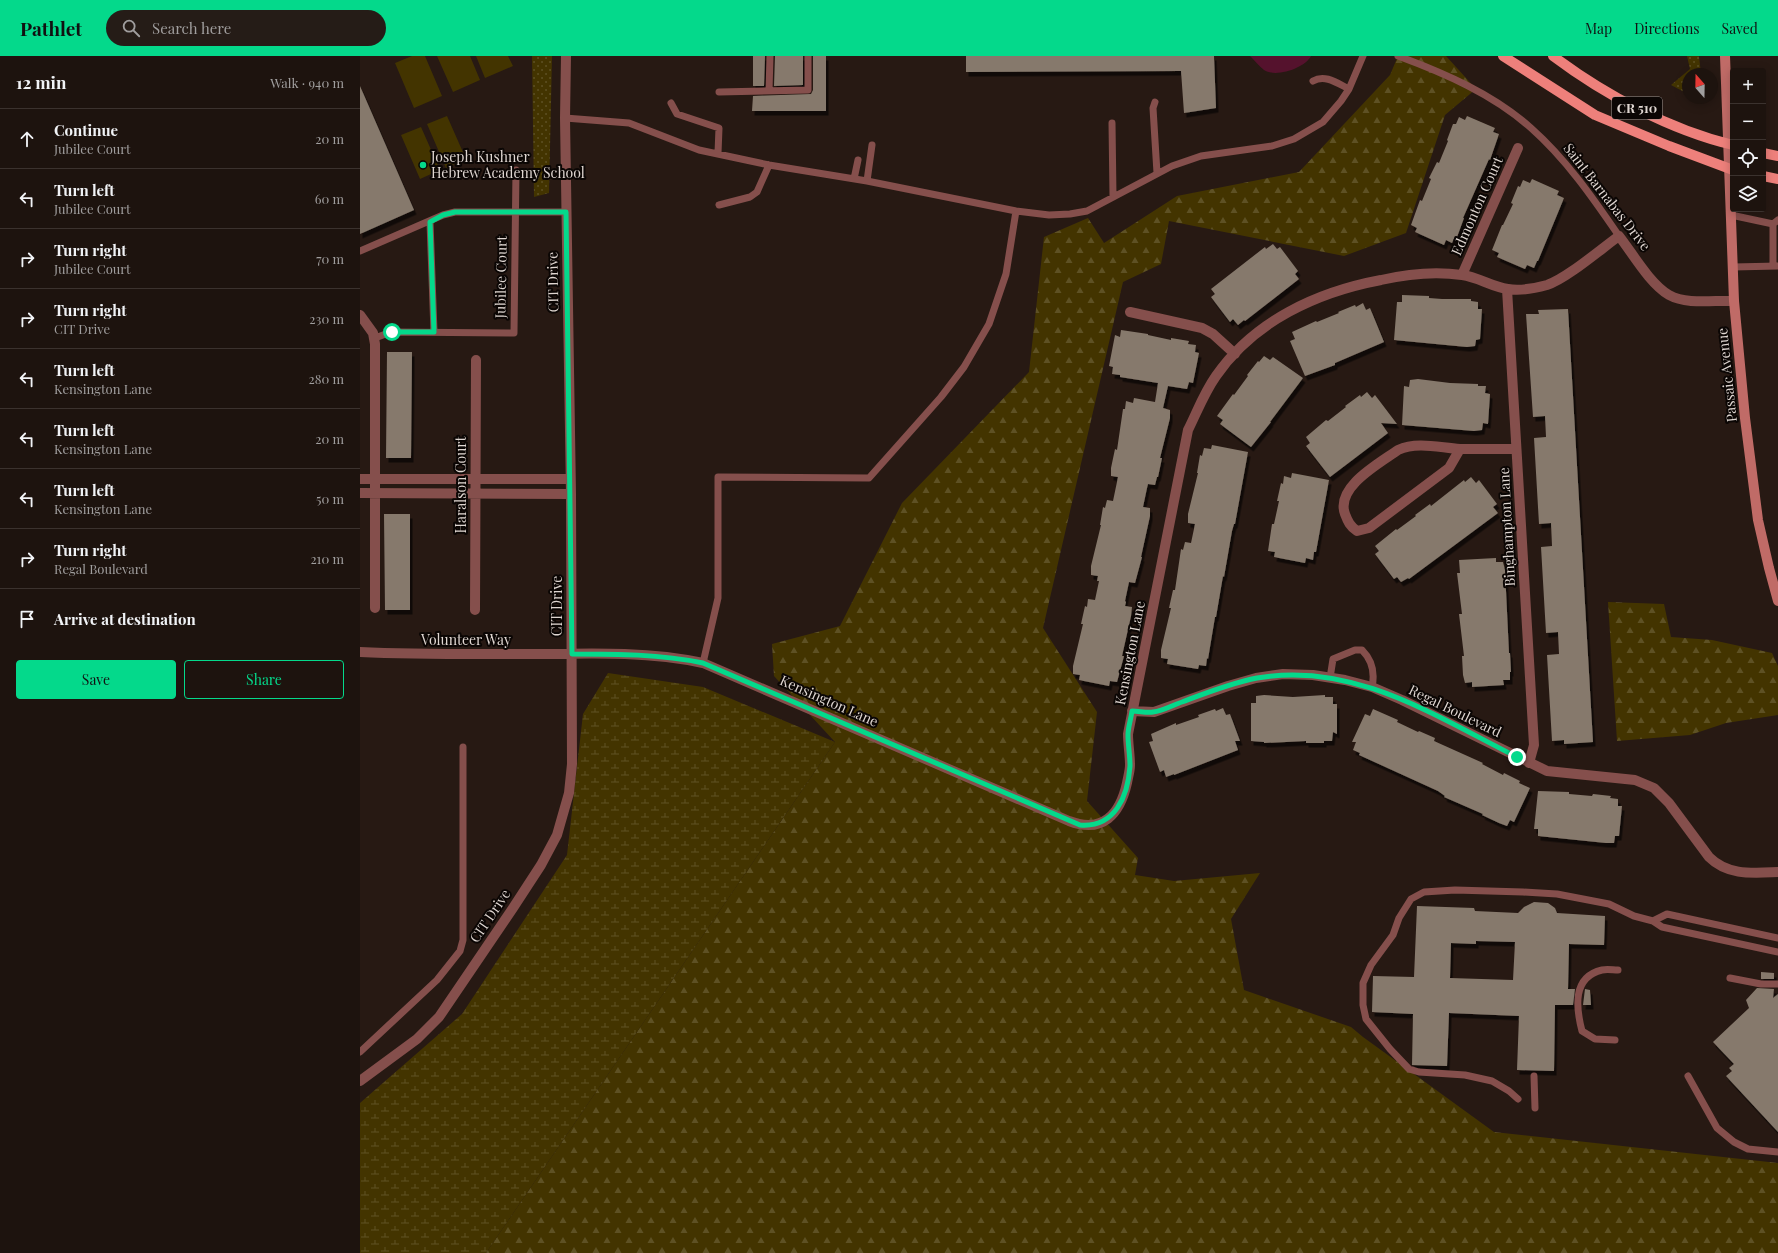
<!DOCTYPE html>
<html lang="en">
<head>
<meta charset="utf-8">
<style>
  :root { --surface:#1d130e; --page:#251c17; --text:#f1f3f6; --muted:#a09e9e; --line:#3b322e; --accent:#04d98b }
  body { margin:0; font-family:"Playfair Display",serif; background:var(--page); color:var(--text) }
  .controls { position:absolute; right:12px; top:12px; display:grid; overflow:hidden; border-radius:4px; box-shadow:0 2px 10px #0003 }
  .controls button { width:36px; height:36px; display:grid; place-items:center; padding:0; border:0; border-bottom:1px solid var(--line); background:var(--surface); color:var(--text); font:20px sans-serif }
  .compass { position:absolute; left:1322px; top:12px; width:36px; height:36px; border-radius:50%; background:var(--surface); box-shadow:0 2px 10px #0003; rotate:340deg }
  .stop { position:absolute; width:12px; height:12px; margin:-9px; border:3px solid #04d98b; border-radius:50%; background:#fff }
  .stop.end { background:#04d98b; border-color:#fff; box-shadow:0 1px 4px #0008 }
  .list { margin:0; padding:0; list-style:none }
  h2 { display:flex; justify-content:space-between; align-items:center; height:52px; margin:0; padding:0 16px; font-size:17px }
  h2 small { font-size:13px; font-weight:400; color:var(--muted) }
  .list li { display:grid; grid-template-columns:26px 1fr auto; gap:12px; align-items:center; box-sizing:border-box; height:60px; padding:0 16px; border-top:1px solid var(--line) }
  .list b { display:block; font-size:15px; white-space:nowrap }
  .list p { margin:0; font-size:13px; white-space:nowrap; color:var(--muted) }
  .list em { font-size:13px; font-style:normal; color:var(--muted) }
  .actions { display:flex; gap:8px; padding:12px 16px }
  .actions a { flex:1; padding:9px 0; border:1px solid var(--accent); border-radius:4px; text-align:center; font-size:14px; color:var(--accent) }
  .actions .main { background:var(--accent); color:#111 }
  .icon { flex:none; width:22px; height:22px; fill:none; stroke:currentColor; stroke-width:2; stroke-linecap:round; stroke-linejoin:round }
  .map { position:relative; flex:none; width:1418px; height:1197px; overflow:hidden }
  header { display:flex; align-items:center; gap:24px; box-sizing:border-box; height:56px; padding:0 20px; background:var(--accent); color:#111 }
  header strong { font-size:19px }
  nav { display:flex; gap:22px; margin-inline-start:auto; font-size:14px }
  .search { width:280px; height:36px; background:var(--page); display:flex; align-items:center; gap:10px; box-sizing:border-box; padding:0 14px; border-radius:22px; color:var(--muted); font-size:15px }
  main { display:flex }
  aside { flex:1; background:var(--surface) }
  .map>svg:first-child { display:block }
  .grass { fill:url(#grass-dots) }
  .forest { fill:url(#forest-firs) }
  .wetland { fill:url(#wetland-marsh) }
  .park { fill:#433400 }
  .water { fill:#55122d }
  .building { fill:#86796c; fill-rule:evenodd; filter:url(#shadow) }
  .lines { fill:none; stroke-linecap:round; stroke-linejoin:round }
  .lane { stroke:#854f4c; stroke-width:7 }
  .street { stroke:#854f4c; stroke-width:10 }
  .secondary { stroke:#c06b67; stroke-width:10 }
  .primary { stroke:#ee807b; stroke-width:10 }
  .route { stroke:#04d98b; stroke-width:5 }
  .poi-dot { fill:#04d98b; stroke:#0b0604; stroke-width:1.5 }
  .labels { text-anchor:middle; stroke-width:4; stroke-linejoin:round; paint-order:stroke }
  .shield { fill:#0b0604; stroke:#9f9894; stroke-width:1 }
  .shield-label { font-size:13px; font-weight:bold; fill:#dfd6d1 }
  .poi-label { font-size:14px; fill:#dfd6d1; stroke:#0b0604; text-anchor:start }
  .street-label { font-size:14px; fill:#dfd6d1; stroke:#0b0604 }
</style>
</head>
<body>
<header>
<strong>Pathlet</strong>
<div class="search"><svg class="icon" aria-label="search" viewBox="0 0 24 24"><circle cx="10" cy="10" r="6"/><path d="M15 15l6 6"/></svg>Search here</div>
<nav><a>Map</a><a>Directions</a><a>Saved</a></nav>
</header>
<main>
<aside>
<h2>12 min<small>Walk · 940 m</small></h2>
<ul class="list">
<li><svg class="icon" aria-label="ahead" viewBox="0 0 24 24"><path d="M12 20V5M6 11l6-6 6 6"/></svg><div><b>Continue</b><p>Jubilee Court</p></div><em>20 m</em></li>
<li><svg class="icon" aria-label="left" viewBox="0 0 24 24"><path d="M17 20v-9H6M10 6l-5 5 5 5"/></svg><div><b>Turn left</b><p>Jubilee Court</p></div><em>60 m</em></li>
<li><svg class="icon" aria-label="right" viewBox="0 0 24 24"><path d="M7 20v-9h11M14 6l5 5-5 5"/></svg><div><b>Turn right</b><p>Jubilee Court</p></div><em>70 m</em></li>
<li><svg class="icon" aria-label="right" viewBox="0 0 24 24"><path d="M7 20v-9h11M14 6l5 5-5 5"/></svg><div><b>Turn right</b><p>CIT Drive</p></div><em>230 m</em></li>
<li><svg class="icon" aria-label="left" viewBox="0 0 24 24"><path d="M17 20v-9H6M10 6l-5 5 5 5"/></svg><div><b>Turn left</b><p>Kensington Lane</p></div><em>280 m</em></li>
<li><svg class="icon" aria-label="left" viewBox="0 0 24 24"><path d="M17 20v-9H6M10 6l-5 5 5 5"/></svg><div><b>Turn left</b><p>Kensington Lane</p></div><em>20 m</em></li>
<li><svg class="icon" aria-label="left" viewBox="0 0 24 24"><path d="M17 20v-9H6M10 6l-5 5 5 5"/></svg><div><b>Turn left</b><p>Kensington Lane</p></div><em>50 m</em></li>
<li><svg class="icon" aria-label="right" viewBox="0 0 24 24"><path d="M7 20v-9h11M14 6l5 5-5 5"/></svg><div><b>Turn right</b><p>Regal Boulevard</p></div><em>210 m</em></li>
<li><svg class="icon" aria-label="arrive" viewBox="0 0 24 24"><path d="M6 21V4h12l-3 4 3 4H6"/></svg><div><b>Arrive at destination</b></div></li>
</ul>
<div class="actions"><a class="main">Save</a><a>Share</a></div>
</aside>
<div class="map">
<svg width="1418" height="1197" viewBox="0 0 1418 1197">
  <defs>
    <pattern id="grass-dots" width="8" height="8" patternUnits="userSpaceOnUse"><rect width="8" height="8" fill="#433400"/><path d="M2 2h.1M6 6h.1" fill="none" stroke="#5e5124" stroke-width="1.8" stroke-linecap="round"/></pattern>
    <pattern id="forest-firs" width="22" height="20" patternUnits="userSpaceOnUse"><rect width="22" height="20" fill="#433400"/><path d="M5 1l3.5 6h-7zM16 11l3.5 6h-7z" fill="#5e5124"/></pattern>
    <pattern id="wetland-marsh" width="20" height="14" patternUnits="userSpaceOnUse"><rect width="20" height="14" fill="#433400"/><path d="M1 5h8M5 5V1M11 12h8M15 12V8" fill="none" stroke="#5e5124"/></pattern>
    <filter id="shadow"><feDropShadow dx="2.5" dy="4.5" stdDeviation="0" flood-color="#0009"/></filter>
  </defs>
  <rect width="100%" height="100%" fill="#271913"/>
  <path class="grass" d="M172 0H192L189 137 174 141Z
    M1327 0H1339L1341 18H1328V38L1311 29 1330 13Z"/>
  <path class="forest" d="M1038 0H1086L1116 33 1085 59 1046 177 984 200 809 165 801 208 763 226 683 572 737 656 727 745 778 802 775 819 814 825 900 817 871 863 884 934 991 971 1003 981 1134 1076 1418 1107V1197H126L475 686 414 620 412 588 480 570 542 447 669 316 684 181 728 162 744 187 817 140 939 116 1030 19Z
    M1248 546 1304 548 1311 581 1352 584 1412 597 1418 610V659L1366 667 1330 679 1257 685Z"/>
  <path class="wetland" d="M248 617 343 631 475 686 126 1197H0V1047L102 958 207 799 223 658Z"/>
  <path class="park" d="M52 0H65L82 40 54 52 35 7Z
    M77 0H110L120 24 93 36Z
    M116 0H148L153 10 125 22Z
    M87 60 106 103 86 112 67 68Z
    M61 71 80 114 60 123 41 79Z"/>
  <path class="water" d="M890 0H951C945 12 916 22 904 14 899 10 894 4 890 0Z"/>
  <path class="building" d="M393 0H405L404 30H393Z
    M415 0H443V29L414 30Z
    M453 0H466V55H392L393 40 451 38 453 34Z
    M606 0H854L856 52 824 57 821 15 606 16Z
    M0 30 54 154 0 178Z
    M1107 60 1135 72 1133 76 1139 78 1130 104 1129 103 1103 162H1104L1097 181 1095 180 1092 187 1086 184 1084 189 1055 176 1057 172 1051 169 1060 144 1062 145 1071 123 1069 122 1077 106 1079 107 1088 85 1087 84 1093 68H1096L1099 61 1105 64Z
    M1172 123 1199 135 1197 139 1204 142 1178 205H1177L1174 212 1167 209 1165 213 1137 201 1139 197 1132 194 1142 169H1143L1153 148 1151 147 1158 130 1160 131 1163 124 1170 127Z
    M913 188 917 193 920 191 938 215 935 218 939 223 885 265 884 264 878 269 873 263 870 266 851 241 855 238 851 233 905 191 906 193Z
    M1042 239 1069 240V242L1082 243H1111V245L1118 246V253H1122L1120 283 1116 284 1115 290 1107 291 1034 284 1037 246H1042Z
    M1003 247 1006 254 1010 252 1024 286 975 307V309L945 320 930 285 935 283 932 276 956 265 957 266 979 257 978 256 995 249 996 251Z
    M1208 253 1233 686 1204 688V684L1192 685 1187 599 1199 598 1198 576 1186 577 1181 491 1192 490 1191 467 1179 468 1174 382 1186 381 1185 360 1173 361 1166 258H1179L1178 254Z
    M761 274 788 278V279L811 284V282L829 285 828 288 836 289 835 296 839 297 833 327 829 326 827 333 808 330 803 352 810 354V362L800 402H802L798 421H797L795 429 788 428 787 432 783 451 790 452V460L781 501H782L775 527 769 526 765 545 766 546 765 550 772 551 771 560 762 600H764L757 626 750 625 749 630 719 624 720 619 713 618V610L723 568H721L725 550 727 551 728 543 735 544 739 525H737L738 520 731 519V510L741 469H740L743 451 745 452 747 444 753 445 758 421 751 420V412L755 393 757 394 763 353H765L766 345 773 347 774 342 795 346 798 327 760 321V319L752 318 753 311 749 310 755 279 760 281Z
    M27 296H52L51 402H26Z
    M904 300 910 304 913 301 943 322 910 366H911L891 391 860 368 863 364 857 360 873 338 874 339 888 320 887 319 898 305 899 306Z
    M1058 323 1090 327 1118 328V330H1126L1125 337 1130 338 1128 368 1123 367 1122 374 1114 375 1042 369 1044 330 1049 331 1050 324Z
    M1007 336 1012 342 1015 339 1037 368 1021 367 1028 377 970 421 946 390 950 387 946 381 966 364 968 365 986 351 985 350 1000 339 1001 341Z
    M852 389 888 396 875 468H874L872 475 864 521 863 520 856 561H855L848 603 847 602 846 610 839 609 838 613 807 608 808 603 801 602V594L811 552H809L813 534H815L821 493 823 494 825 486 831 487 835 468 828 467V458L838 417H837L840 399 842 400 844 392 851 393Z
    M932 417 969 424 956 496H954L953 504 946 502 945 507 914 501 915 496 908 495 912 468H914L919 445H917L921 427 923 428 924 420 931 422Z
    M1111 421 1116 427 1119 424 1137 448 1133 451 1138 457 1049 523 1048 522 1041 526 1037 521 1034 523 1015 498 1019 495 1015 490 1036 473 1037 474 1056 460 1055 459 1070 448 1071 450 1104 424 1105 426Z
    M24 458H50V554H25Z
    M1136 502V506H1143L1145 514 1149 597H1150L1151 616H1150V624H1143L1144 629 1112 631V626L1105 627 1103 619 1102 600H1104L1099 558H1102L1097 517H1100L1099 504Z
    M904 639 933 641 965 639V641H973V648H977V678L973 676 972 685H964V687H946V685L904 687V686L891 685V647H896V640Z
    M863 652 866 659 870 658 880 685H875L878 694 814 719V718L806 721 804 714 800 716 789 686 793 685 791 678 816 667V669L839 661 838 659 855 653 856 655Z
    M1013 653 1038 664 1037 666 1058 676 1059 675 1075 682 1074 685 1123 707 1122 708 1143 719 1144 717 1160 725 1159 727 1170 732 1154 766 1150 764 1147 770 1139 767 1122 759 1123 758 1084 741 1085 740 1078 735 999 699 1000 697 993 694 996 686H992L1005 658 1010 660Z
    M1178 735 1209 736V738L1232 740 1233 738 1251 740 1250 742 1258 743V750H1262L1259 780H1255L1254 787H1246L1178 780V773H1174Z
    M1174 846 1188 847 1195 852 1197 857 1245 860 1244 889 1209 888 1208 933H1215L1213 949H1195L1194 1015 1157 1014 1159 960 1089 957 1087 1010 1052 1009 1053 958 1012 956 1013 920 1054 921 1057 850 1114 852 1115 855 1158 857 1164 851ZM1116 885 1155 886 1153 924 1090 922 1091 887 1116 888Z
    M1401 916 1414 917V923H1401Z
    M1397 932 1414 933 1413 942 1418 938V1076L1366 1020 1372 1015 1369 1012 1374 1008 1353 986 1389 952 1386 944Z
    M1225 933 1230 934 1231 949H1223Z"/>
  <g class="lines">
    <path class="lane" d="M1038 0C1084 17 1133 38 1171 72 1206 103 1233 142 1259 180
      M953 25C965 18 977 27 989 33
      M409 35 410 0
      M359 36 448 34V0
      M795 46 793 52 797 117
      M311 47 317 58 359 72 358 97
      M205 62 269 67 339 94 409 109 507 125 656 155 689 159 710 158 727 155 812 110 841 100 912 90 934 83 963 66 981 45 989 33 1003 0
      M752 67 753 140
      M494 123 498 104
      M507 125 512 89
      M359 149 390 141 397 136 409 109
      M1371 159 1413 168 1418 164
      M70 166 74 276
      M1413 168V210
      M0 195 83 159 95 156H206
      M1373 211 1418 210
      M15 282 31 276 154 277 156 114
      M343 607 358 542V421L509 422 581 341 604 311 629 268 646 218 656 155
      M970 622 973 603 995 594H1002C1012 604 1015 617 1012 631
      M1418 882 1307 858 1293 865 1302 871 1418 896
      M1370 922 1401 928H1418
      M1255 984 1235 983 1222 975C1216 952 1212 921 1242 914 1247 913 1253 914 1258 914
      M0 996 77 924 100 895 103 884V691
      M1174 1020 1175 1052
      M1328 1020 1357 1072 1374 1086 1388 1093 1418 1096
      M1158 1043 1149 1035 1132 1025 1105 1019 1059 1016 1049 1013 1030 993 1006 963 1003 949V927L1011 909 1033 879 1039 862 1051 843 1064 836 1095 834 1163 836 1197 838 1249 848 1274 860 1293 865"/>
    <path class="street" d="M1102 219 1158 92
      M1147 233 1174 689 1169 707
      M770 256 842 272 853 278 875 298
      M0 259 13 277 15 288V552
      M1100 393 1089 412 1009 472 997 475C990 470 988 466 985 458 975 431 1020 407 1038 394 1058 385 1080 392 1100 393 1119 393 1138 393 1156 393
      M0 423H210
      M0 437 211 438
      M115 554 116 304
      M0 596C62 599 124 598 186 598 238 597 292 596 343 607L709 765C743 778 760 758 767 727 768 721 770 715 770 709 770 699 768 688 768 678L828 374C837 356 844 337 856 320 894 265 957 236 1021 224 1047 218 1075 215 1102 219 1118 221 1132 231 1148 233 1160 235 1176 232 1187 229 1206 223 1241 193 1259 180 1273 198 1290 228 1309 239 1327 249 1354 244 1374 245
      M772 655 794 656 868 630 896 622 923 618 953 619 985 624 1012 631 1042 644 1187 715 1275 724 1294 732 1309 747 1349 801C1368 820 1393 817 1418 816
      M0 1025 57 983 79 961 153 852 181 809 197 779 209 737 212 708 211 438 205 62 206 0"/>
    <path class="secondary" d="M1365 0 1374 245 1385 362 1398 464 1409 512 1418 545"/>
    <path class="primary" d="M1143 0 1235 59 1309 90 1373 114
      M1193 0C1245 39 1310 74 1373 89
      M1403 97 1418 100
      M1403 120 1418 123"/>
  </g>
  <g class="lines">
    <path class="route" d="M32 276H74L70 166 83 159 95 156H206L212 598C256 598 300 598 343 607L720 769C755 772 768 740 770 710 770 699 768 689 768 679 768 671 771 663 772 655 779 655 787 657 793 656 803 655 813 649 822 646 846 637 871 627 897 622 993 605 1075 660 1157 701"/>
  </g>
  <circle class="poi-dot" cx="63" cy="109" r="4"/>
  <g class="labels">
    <rect class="shield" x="1252" y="41" width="50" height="22" rx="3"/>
    <g class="shield-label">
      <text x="1277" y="57">CR 510</text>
    </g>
    <g class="poi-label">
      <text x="71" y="106">Joseph Kushner<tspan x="71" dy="16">Hebrew Academy School</tspan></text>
    </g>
    <g class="street-label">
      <text transform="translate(1247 141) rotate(52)" y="5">Saint Barnabas Drive</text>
      <text transform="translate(1117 150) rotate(-66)" y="5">Edmonton Court</text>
      <text transform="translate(141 221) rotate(-89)" y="5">Jubilee Court</text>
      <text transform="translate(193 226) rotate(-91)" y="5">CIT Drive</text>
      <text transform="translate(1367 319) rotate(-96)" y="5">Passaic Avenue</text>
      <text transform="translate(101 429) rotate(-90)" y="5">Haralson Court</text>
      <text transform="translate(1147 471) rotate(-93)" y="5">Binghampton Lane</text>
      <text transform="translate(197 550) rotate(-90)" y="5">CIT Drive</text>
      <text x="106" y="589">Volunteer Way</text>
      <text transform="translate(770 597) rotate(-79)" y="5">Kensington Lane</text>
      <text transform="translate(469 645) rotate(24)" y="5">Kensington Lane</text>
      <text transform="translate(1095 655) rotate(26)" y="5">Regal Boulevard</text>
      <text transform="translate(130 860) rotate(-56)" y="5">CIT Drive</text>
    </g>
  </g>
</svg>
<div class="controls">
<button>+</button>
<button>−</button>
<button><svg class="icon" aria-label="locate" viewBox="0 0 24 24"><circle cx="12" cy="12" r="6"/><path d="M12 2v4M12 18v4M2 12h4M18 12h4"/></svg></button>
<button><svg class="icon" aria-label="layers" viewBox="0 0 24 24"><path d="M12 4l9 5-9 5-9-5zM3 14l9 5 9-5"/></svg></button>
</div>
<svg class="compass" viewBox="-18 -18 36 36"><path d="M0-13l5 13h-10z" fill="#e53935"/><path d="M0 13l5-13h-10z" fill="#a09e9e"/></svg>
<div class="stop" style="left:32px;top:276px"></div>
<div class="stop end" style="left:1157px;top:701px"></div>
</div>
</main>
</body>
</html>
